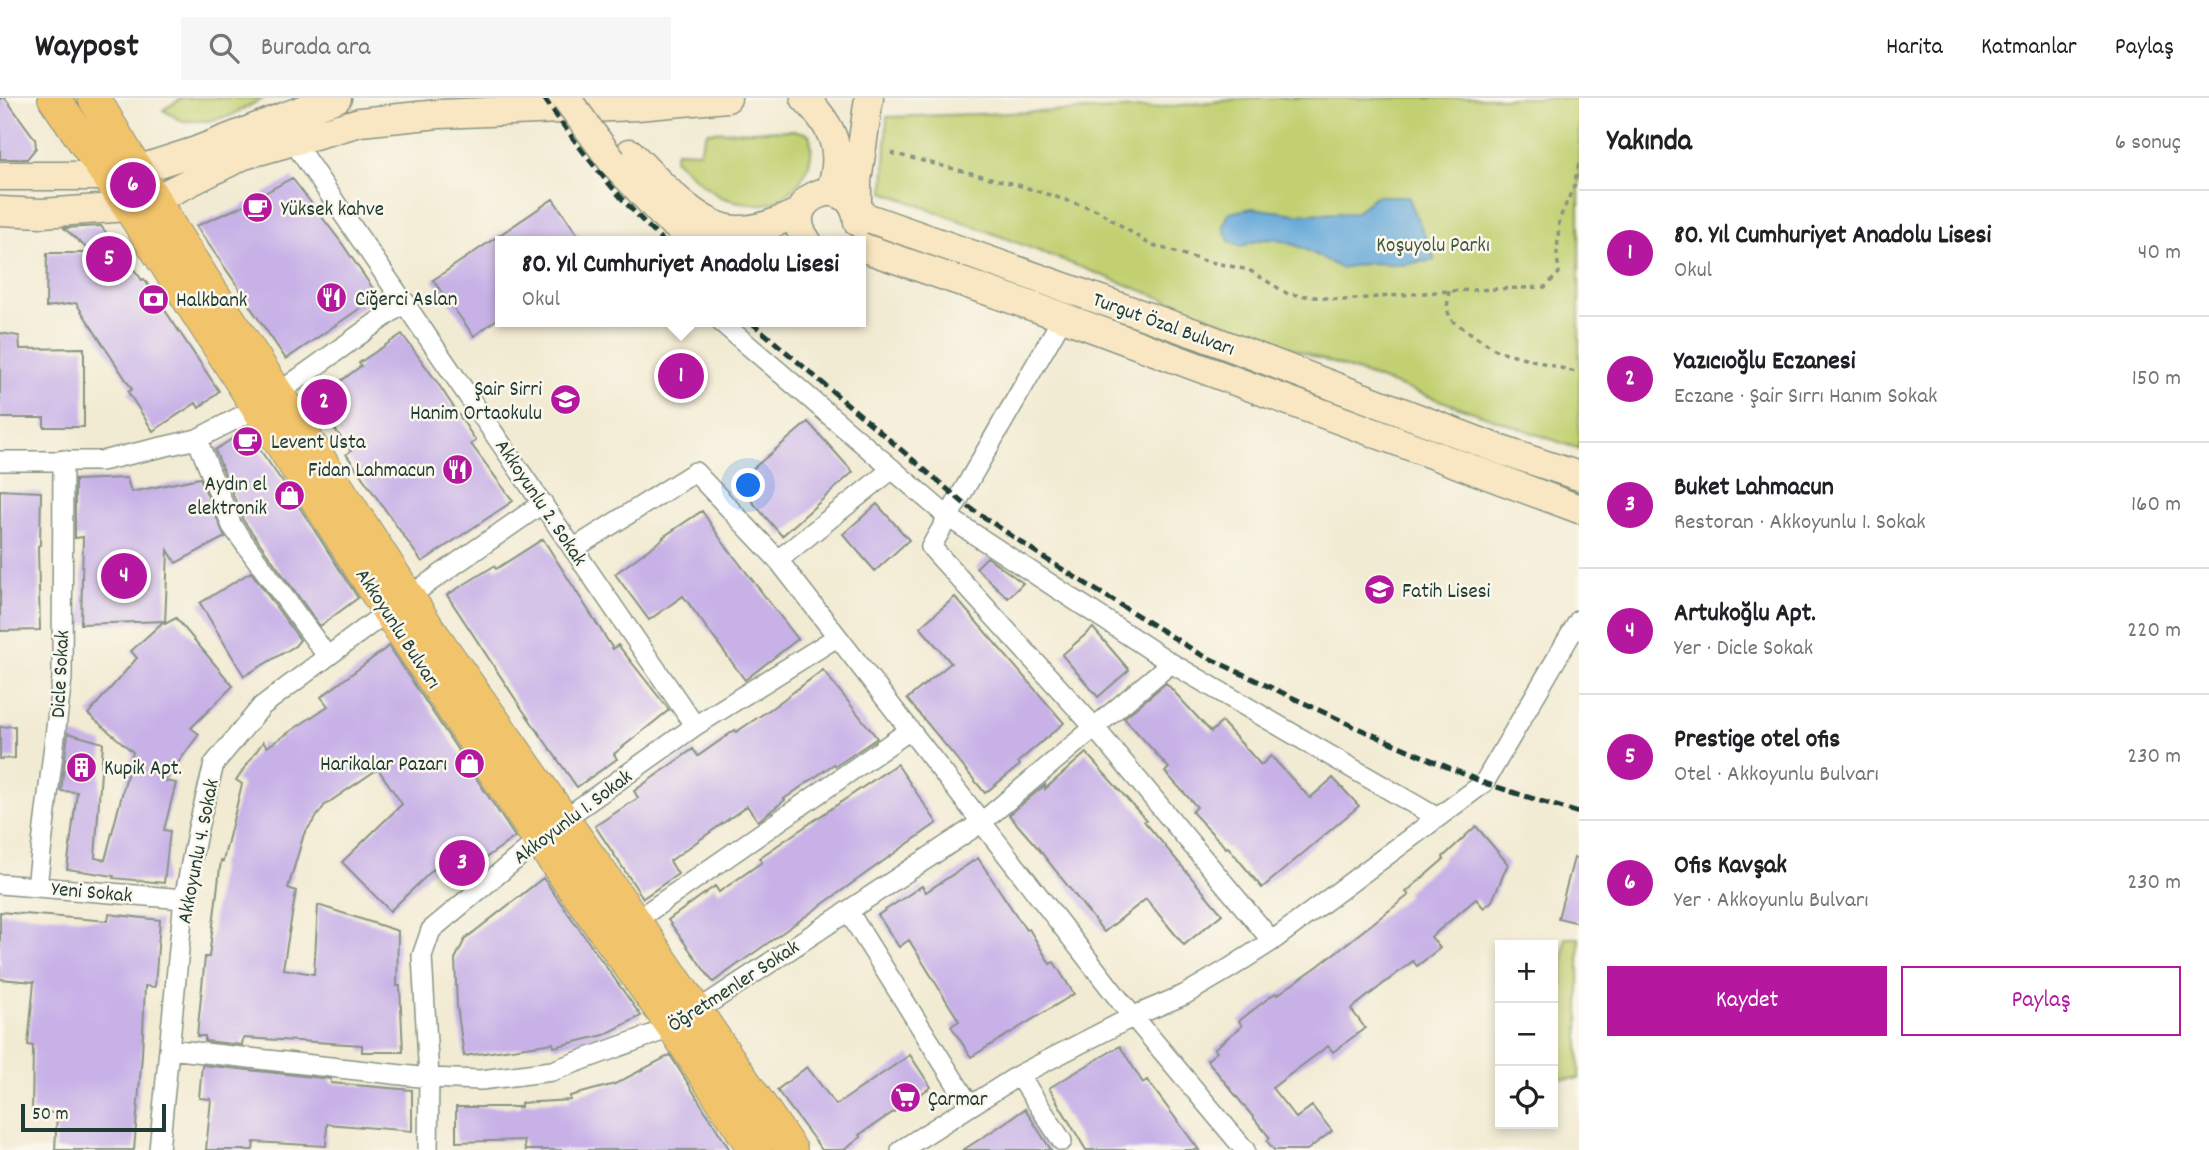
<!DOCTYPE html>
<html lang="tr">
<head>
<meta charset="utf-8">
<style>
  :root { --surface:#fff; --page:#f6f6f6; --text:#202124; --muted:#757577; --line:#e0e0e0; --accent:#b5179e }
  body { margin:0; font-family:Dekko,sans-serif; background:var(--page); color:var(--text) }
  .controls { position:absolute; right:21px; bottom:21px; display:grid; overflow:hidden; border-radius:0px; box-shadow:0 4px 10px #0003 }
  .controls button { width:63px; height:63px; display:grid; place-items:center; padding:0; border:0; border-bottom:2px solid var(--line); background:var(--surface); color:var(--text); font:35px sans-serif }
  .scale { position:absolute; left:21px; bottom:18px; width:145px; box-sizing:border-box; padding-left:7px; border:4px solid #1f3d34; border-top:0; font-size:19px; line-height:24px; white-space:nowrap; color:#1f3d34; -webkit-text-stroke:5px #fbf7ec; paint-order:stroke }
  .you { position:absolute; left:749px; top:388px; width:24px; height:24px; margin:-18px; border:5px solid #fff; border-radius:50%; background:#1a73e8; box-shadow:0 0 0 10px #1a73e833 }
  .badge { display:grid; place-items:center; width:46px; height:46px; border-radius:50%; background:var(--accent); color:#fff; font-size:23px; font-weight:700 }
  .pin { position:absolute; translate:-50% -50%; border:4px solid #fff; box-shadow:0 2px 7px #0006 }
  .popup { position:absolute; left:495px; top:138px; width:371px; height:91px; box-sizing:border-box; display:grid; place-content:center; border-radius:0px; background:var(--surface); filter:drop-shadow(0 2px 5px #0005); font-size:23px; white-space:nowrap; color:var(--muted) }
  .popup b { font-size:26px; color:var(--text) }
  .popup::after { content:''; position:absolute; left:50%; top:100%; margin-left:-14px; border:14px solid transparent; border-top-color:var(--surface) }
  .list { margin:0; padding:0; list-style:none }
  h2 { display:flex; justify-content:space-between; align-items:center; height:91px; margin:0; padding:0 28px; font-size:30px }
  h2 small { font-size:23px; font-weight:400; color:var(--muted) }
  .list li { display:grid; grid-template-columns:46px 1fr auto; gap:21px; align-items:center; box-sizing:border-box; height:126px; padding:0 28px; border-top:2px solid var(--line) }
  .list b { display:block; font-size:26px; white-space:nowrap }
  .list p { margin:0; font-size:23px; white-space:nowrap; color:var(--muted) }
  .list em { font-size:23px; font-style:normal; color:var(--muted) }
  .actions { display:flex; gap:14px; padding:21px 28px }
  .actions a { flex:1; padding:16px 0; border:2px solid var(--accent); border-radius:0px; text-align:center; font-size:24px; color:var(--accent) }
  .actions .main { background:var(--accent); color:#fff }
  .icon { flex:none; width:38px; height:38px; fill:none; stroke:currentColor; stroke-width:2; stroke-linecap:round; stroke-linejoin:round }
  .map { position:relative; flex:none; width:1579px; height:1052px; overflow:hidden }
  header { display:flex; align-items:center; gap:42px; box-sizing:border-box; height:98px; padding:0 35px; background:var(--surface); border-bottom:2px solid var(--line) }
  header strong { font-size:33px }
  nav { display:flex; gap:38px; margin-inline-start:auto; font-size:24px }
  .search { width:490px; height:63px; background:var(--page); display:flex; align-items:center; gap:18px; box-sizing:border-box; padding:0 24px; border-radius:0px; color:var(--muted); font-size:26px }
  main { display:flex }
  aside { flex:1; background:var(--surface) }
  .map>svg:first-child { display:block }
  .green { fill:#c2d072; stroke:#708653; stroke-width:2 }
  .water { fill:#63a7d8; stroke:#417286; stroke-width:2 }
  .building { fill:#c7b1e7 }
  .lines { fill:none; stroke-linecap:round; stroke-linejoin:round }
  .minor-casing { stroke:#889484; stroke-width:22 }
  .secondary-casing { stroke:#889484; stroke-width:31 }
  .primary-casing { stroke:#889484; stroke-width:34 }
  .path { stroke:#889484; stroke-width:3.5; stroke-dasharray:5 5; stroke-linecap:butt }
  .minor { stroke:#fff; stroke-width:19 }
  .secondary { stroke:#f9e7c3; stroke-width:28 }
  .primary { stroke:#f1c36a; stroke-width:32 }
  .rail { stroke:#1f3d34; stroke-width:5; stroke-dasharray:10 5; stroke-linecap:butt }
  .secondary-bridge-casing { stroke:#889484; stroke-width:31; stroke-linecap:butt }
  .secondary-bridge { stroke:#f9e7c3; stroke-width:28 }
  .labels { text-anchor:middle; stroke-width:5; stroke-linejoin:round; paint-order:stroke }
  .poi-label { font-size:21px; fill:#1f3d34; stroke:#fbf7ec; text-anchor:start }
  .park-label { font-size:21px; fill:#405a40; stroke:#fbf7ec }
  .street-label { font-size:21px; fill:#1f3d34; stroke:#fbf7ec }
</style>
</head>
<body>
<header>
<strong>Waypost</strong>
<div class="search"><svg class="icon" aria-label="search" viewBox="0 0 24 24"><circle cx="10" cy="10" r="6"/><path d="M15 15l6 6"/></svg>Burada ara</div>
<nav><a>Harita</a><a>Katmanlar</a><a>Paylaş</a></nav>
</header>
<main>
<div class="map">
<svg width="1579" height="1052" viewBox="0 0 1579 1052">
  <rect width="100%" height="100%" fill="#fbf7ec"/>
  <filter id="ink" filterUnits="userSpaceOnUse"><feTurbulence type="fractalNoise" baseFrequency=".0143" numOctaves="2"/><feDisplacementMap in="SourceGraphic" scale="14" xChannelSelector="R" yChannelSelector="G"/><feConvolveMatrix kernelMatrix="1 2 1 2 8 2 1 2 1" color-interpolation-filters="sRGB"/></filter>
  <filter id="wash" filterUnits="userSpaceOnUse"><feTurbulence type="fractalNoise" baseFrequency=".00686" numOctaves="4" result="noise"/><feDisplacementMap in="SourceGraphic" scale="28" xChannelSelector="R" yChannelSelector="G"/><feGaussianBlur stdDeviation="1.57" result="paint"/><feColorMatrix in="noise" values="0 0 0 0 0 0 0 0 0 0 0 0 0 0 0 0 0 1.4 0 .05"/><feComposite in="paint" operator="in"/></filter>
  <g filter="url(#wash)">
    <rect width="100%" height="100%" fill="#f2ebd3"/>
    <path class="green" d="M182 0H264L230 18 207 23H182L163 12Z
      M1249 0H1579V351L1316 259 884 94 887 19 1153 10Z
      M794 32 809 36C818 66 799 94 770 105 759 109 732 103 721 99 706 92 687 72 674 61L676 53 699 54 707 34Z
      M1565 840H1579V981L1556 980Z"/>
    <path class="water" d="M1375 98H1408L1435 162 1401 167 1371 165 1340 170C1318 158 1282 135 1256 143 1251 144 1246 147 1241 149L1229 143 1223 129 1229 115 1252 110 1297 116 1355 115Z"/>
    <g id="blocks">
      <path class="building" d="M0 0H5L35 41 36 50 27 61H0Z
        M292 80 341 144 378 198 286 261 249 207 250 206 196 128 238 110Z
        M553 101 582 143H501V218L474 238 433 182Z
        M101 128 142 182 144 181 219 293 199 310 196 305 153 333 128 294 132 291 76 205 46 209 47 155H92L64 130Z
        M0 235 19 238 20 251 84 250V329H44V320H0Z
        M402 236 437 284 476 343 471 346 513 403 422 464 346 356 351 353 314 303 361 268 359 265Z
        M808 324 853 374 782 438 736 385Z
        M246 332 291 396 358 500 320 528 243 422 215 352Z
        M127 380 131 394 200 380 225 439 176 465 168 452 165 526 176 520 233 588 191 630 199 636 165 683 176 685 164 732 170 733 164 785 113 780 114 778 67 771 77 694 61 693 68 635 103 645 95 760 105 762 133 654 88 616 137 560 131 553 164 523 81 526 83 439 75 440V382Z
        M0 392 41 394 40 447 38 448 40 532 0 533Z
        M877 406 909 442 875 473 843 436Z
        M702 413 722 443 798 541 745 582 683 498 649 522 615 476 664 440 663 439Z
        M543 441 613 551 618 547 669 612 614 656 617 661 577 689 522 611 447 497 494 468 496 471Z
        M987 459 1023 485 1008 500 976 470Z
        M251 474 300 542 295 548 244 578 200 505Z
        M955 499 1064 625 1018 664 1020 667 985 695 907 601 951 565 920 529Z
        M1093 530 1129 572 1098 599 1062 557Z
        M389 548 515 739 454 782 441 764 390 813 342 764 402 706 378 671 325 707 304 736 288 790 296 793 283 871 314 876 318 807 398 833 397 888H400L403 954H362V947L299 943 243 940 242 947 205 943V938H197L205 859H209L221 762 223 763 242 686 236 682 263 644 267 649 328 608 321 599Z
        M823 572 877 640 836 668 834 666 784 701 785 702 758 723 747 708 670 763 678 776 643 800 595 728 638 700 634 693 693 651 698 658 735 632 736 634 772 610Z
        M1166 585 1211 634 1222 624 1261 667 1271 658 1310 700 1333 680 1359 708 1262 790 1228 749 1226 750 1192 714 1197 709 1165 674 1169 670 1124 620Z
        M15 628V660L0 661V629Z
        M1086 655 1146 722 1144 723 1222 816 1184 847 1146 801 1104 834 1037 749 1009 717 1045 687V691Z
        M897 666 937 725 713 884 668 822 715 788 719 794 762 764 759 760Z
        M1476 728 1508 766 1492 803 1484 810 1476 801 1431 839 1440 850 1417 868 1413 863 1351 911 1365 930 1333 954 1328 948 1272 990 1296 1020 1312 1008 1332 1033 1307 1052H1274L1267 1043 1270 1040 1207 962 1217 954 1214 951 1242 928 1239 923 1275 895 1277 897 1318 868 1409 797 1406 794 1444 761 1443 759Z
        M978 760 1026 832 1029 831 1050 866 1054 864 1074 896 971 959 951 928 959 923 909 842 899 849 878 817 922 788 926 794Z
        M1574 760 1579 761V825L1558 820Z
        M543 780 641 918 604 937 554 949 553 945 464 958 457 908 455 861 465 841Z
        M0 814 108 823 109 816 160 822 155 889 145 888 142 957 134 1052H55L57 1015 32 1014 33 948 28 947 34 884 0 881Z
        M1120 948 1143 985 1147 982 1199 1052H1086L1049 990Z
        M670 957 730 1052H525L524 1042 456 1044V1009H521V1005L570 1002V998L615 986Z
        M910 957 931 989 859 1037 861 1039 844 1052H822L777 992 807 969 836 1007Z
        M202 967 331 981V985L412 992V1033L327 1026 326 1048 254 1044 253 1052H206L211 1001 199 1000Z
        M1025 1011 1051 1052H963L991 1034Z"/>
    </g>
  </g>
  <g filter="url(#ink)">
    <use href="#blocks" fill-opacity="0" stroke="#889484" stroke-width="2"/>
    <g class="lines">
      <defs>
        <path id="minor" d="M293 43 695 628
          M1063 219 931 449 1094 629 1272 843
          M721 224 948 419 1171 565 1436 719
          M197 341 232 428 327 558
          M0 363H101L197 341 259 309 405 204
          M573 451 695 374 778 462 1121 904 1245 1052
          M778 462 891 372
          M0 786 184 801
          M37 788 62 580 63 362
          M848 813 970 1008
          M635 823 910 632
          M169 951 429 980 481 982 552 973 673 929 982 724 1171 565
          M1019 977 1062 1043
          M159 1052 184 801 198 730 214 666 262 608 388 513 543 405
          M428 1052 429 980 422 858 431 832 564 721 695 628 837 539
          M901 1052 1019 977 1134 918 1184 897 1230 870 1272 843 1484 685 1579 522"/>
        <path id="secondary" d="M805 0C833 29 845 53 830 93
          M869 0 857 83V116L1197 236 1504 353 1579 378
          M630 55C656 81 699 132 738 132 761 132 780 123 800 114
          M612 63 660 114 694 143
          M0 78H108L137 72 196 53 283 19 337 0
          M0 113 42 115 129 109 154 102 244 57 360 24 439 16 637 8 727 0
          M807 143C774 100 852 68 858 124
          M861 149 1063 219 1579 411"/>
        <path id="primary" d="M54 0 129 109 388 513 539 742 673 929 755 1052
          M94 0 174 135 427 528 635 823 791 1052"/>
      </defs>
      <use href="#minor" class="minor-casing"/>
      <use href="#secondary" class="secondary-casing"/>
      <use href="#primary" class="primary-casing"/>
      <path class="path" d="M891 55 1018 87 1097 112 1149 146 1201 162 1249 172 1288 196 1343 202 1449 193 1545 189 1559 175 1557 157 1559 122 1574 88 1579 65
        M1449 193 1447 211 1451 222 1496 252 1579 275"/>
      <use href="#minor" class="minor"/>
      <use href="#secondary" class="secondary"/>
      <use href="#primary" class="primary"/>
      <path class="rail" d="M544 0C579 51 618 100 663 143
        M751 224 966 407 1049 463 1200 556 1353 628 1484 685 1579 715"/>
      <defs>
        <path id="secondary-bridge" d="M566 0 612 63"/>
      </defs>
      <use href="#secondary-bridge" class="secondary-bridge-casing"/>
      <use href="#secondary-bridge" class="secondary-bridge"/>
    </g>
  </g>
  <defs>
    <symbol id="cafe-disc" viewBox="-11 -11 22 22"><circle r="9.5" fill="#b5179e" stroke="#fbf7ec"/><path d="M-5.5-4.5H6V0H3Q3 3.5 0 3.5H-2.5Q-5.5 3.5-5.5 0ZM3-3.2v2h1.7v-2ZM-6 4.5H4V6H-6Z" fill="#fff"/></symbol>
    <symbol id="restaurant-disc" viewBox="-11 -11 22 22"><circle r="9.5" fill="#b5179e" stroke="#fbf7ec"/><path d="M-5-6h1v4h1v-4h1v4h1v-4h1v5L-1.5 .5V6h-2V.5L-5-1ZM5-6V6H3V1.5H1.5Q1.5-4 5-6Z" fill="#fff"/></symbol>
    <symbol id="bank-disc" viewBox="-11 -11 22 22"><circle r="9.5" fill="#b5179e" stroke="#fbf7ec"/><path d="M-6-4H6V4H-6ZM0-2.3a2.3 2.3 0 1 0 0 4.6a2.3 2.3 0 1 0 0-4.6Z" fill="#fff"/></symbol>
    <symbol id="school-disc" viewBox="-11 -11 22 22"><circle r="9.5" fill="#b5179e" stroke="#fbf7ec"/><path d="M0-5L7-2L0 1L-7-2ZM-4 1L0 2.5L4 1V4Q0 6-4 4Z" fill="#fff"/></symbol>
    <symbol id="shop-disc" viewBox="-11 -11 22 22"><circle r="9.5" fill="#b5179e" stroke="#fbf7ec"/><path d="M-5-2.5h2.3a2.7 3.5 0 0 1 5.4 0H5L5.5 6h-11ZM-1.5-2.5h3a1.5 2.3 0 0 0-3 0Z" fill="#fff"/></symbol>
    <symbol id="building-disc" viewBox="-11 -11 22 22"><circle r="9.5" fill="#b5179e" stroke="#fbf7ec"/><path d="M-4-6H4V6H1V3H-1V6H-4ZM-2.5-4.3h1.7v1.8h-1.7ZM.8-4.3h1.7v1.8H.8ZM-2.5-1h1.7V.8h-1.7ZM.8-1h1.7V.8H.8Z" fill="#fff"/></symbol>
    <symbol id="supermarket-disc" viewBox="-11 -11 22 22"><circle r="9.5" fill="#b5179e" stroke="#fbf7ec"/><path d="M-6-5.5h2.5l.6 2H6L4.5 2H-2.5L-4.4-4H-6ZM-1.5 3.2a1.3 1.3 0 1 0 .1 0ZM3 3.2a1.3 1.3 0 1 0 .1 0Z" fill="#fff"/></symbol>
  </defs>
  <g fill-rule="evenodd">
    <use href="#cafe-disc" x="240" y="92" width="35" height="35"/>
    <use href="#restaurant-disc" x="314" y="182" width="35" height="35"/>
    <use href="#bank-disc" x="136" y="184" width="35" height="35"/>
    <use href="#school-disc" x="548" y="284" width="35" height="35"/>
    <use href="#cafe-disc" x="230" y="326" width="35" height="35"/>
    <use href="#restaurant-disc" x="440" y="354" width="35" height="35"/>
    <use href="#shop-disc" x="272" y="380" width="35" height="35"/>
    <use href="#school-disc" x="1362" y="474" width="35" height="35"/>
    <use href="#shop-disc" x="452" y="648" width="35" height="35"/>
    <use href="#building-disc" x="64" y="652" width="35" height="35"/>
    <use href="#supermarket-disc" x="888" y="982" width="35" height="35"/>
  </g>
  <g class="labels">
    <g class="poi-label">
      <text x="281" y="117">Yüksek kahve</text>
      <text x="355" y="207">Ciğerci Aslan</text>
      <text x="176" y="208">Halkbank</text>
      <text x="542" y="297" text-anchor="end">Şair Sirri<tspan x="542" dy="24">Hanim Ortaokulu</tspan></text>
      <text x="271" y="350">Levent Usta</text>
      <text x="435" y="378" text-anchor="end">Fidan Lahmacun</text>
      <text x="267" y="392" text-anchor="end">Aydın el<tspan x="267" dy="24">elektronik</tspan></text>
      <text x="1402" y="499">Fatih Lisesi</text>
      <text x="447" y="672" text-anchor="end">Harikalar Pazarı</text>
      <text x="104" y="676">Kupik Apt.</text>
      <text x="928" y="1007">Çarmar</text>
    </g>
    <g class="park-label">
      <text x="1433" y="153">Koşuyolu Parkı</text>
    </g>
    <g class="street-label">
      <text transform="translate(1164 225) rotate(20)" y="7">Turgut Özal Bulvarı</text>
      <text transform="translate(542 404) rotate(56)" y="7">Akkoyunlu 2. Sokak</text>
      <text transform="translate(399 530) rotate(57)" y="7">Akkoyunlu Bulvarı</text>
      <text transform="translate(59 576) rotate(-87)" y="7">Dicle Sokak</text>
      <text transform="translate(572 718) rotate(-37)" y="7">Akkoyunlu 1. Sokak</text>
      <text transform="translate(197 753) rotate(-79)" y="7">Akkoyunlu 4. Sokak</text>
      <text transform="translate(92 793) rotate(5)" y="7">Yeni Sokak</text>
      <text transform="translate(733 887) rotate(-33)" y="7">Öğretmenler Sokak</text>
    </g>
  </g>
</svg>
<div class="controls">
<button>+</button>
<button>−</button>
<button><svg class="icon" aria-label="locate" viewBox="0 0 24 24"><circle cx="12" cy="12" r="6"/><path d="M12 2v4M12 18v4M2 12h4M18 12h4"/></svg></button>
</div>
<div class="scale">50 m</div>
<div class="you"></div>
<div class="pin badge" style="left:681px;top:278px">1</div>
<div class="popup"><b>80. Yıl Cumhuriyet Anadolu Lisesi</b>Okul</div>
<div class="pin badge" style="left:324px;top:304px">2</div>
<div class="pin badge" style="left:462px;top:765px">3</div>
<div class="pin badge" style="left:124px;top:478px">4</div>
<div class="pin badge" style="left:109px;top:161px">5</div>
<div class="pin badge" style="left:133px;top:87px">6</div>
</div>
<aside>
<h2>Yakında<small>6 sonuç</small></h2>
<ul class="list">
<li><span class="badge">1</span><div><b>80. Yıl Cumhuriyet Anadolu Lisesi</b><p>Okul</p></div><em>40 m</em></li>
<li><span class="badge">2</span><div><b>Yazıcıoğlu Eczanesi</b><p>Eczane · Şair Sırrı Hanım Sokak</p></div><em>150 m</em></li>
<li><span class="badge">3</span><div><b>Buket Lahmacun</b><p>Restoran · Akkoyunlu 1. Sokak</p></div><em>160 m</em></li>
<li><span class="badge">4</span><div><b>Artukoğlu Apt.</b><p>Yer · Dicle Sokak</p></div><em>220 m</em></li>
<li><span class="badge">5</span><div><b>Prestige otel ofis</b><p>Otel · Akkoyunlu Bulvarı</p></div><em>230 m</em></li>
<li><span class="badge">6</span><div><b>Ofis Kavşak</b><p>Yer · Akkoyunlu Bulvarı</p></div><em>230 m</em></li>
</ul>
<div class="actions"><a class="main">Kaydet</a><a>Paylaş</a></div>
</aside>
</main>
</body>
</html>
